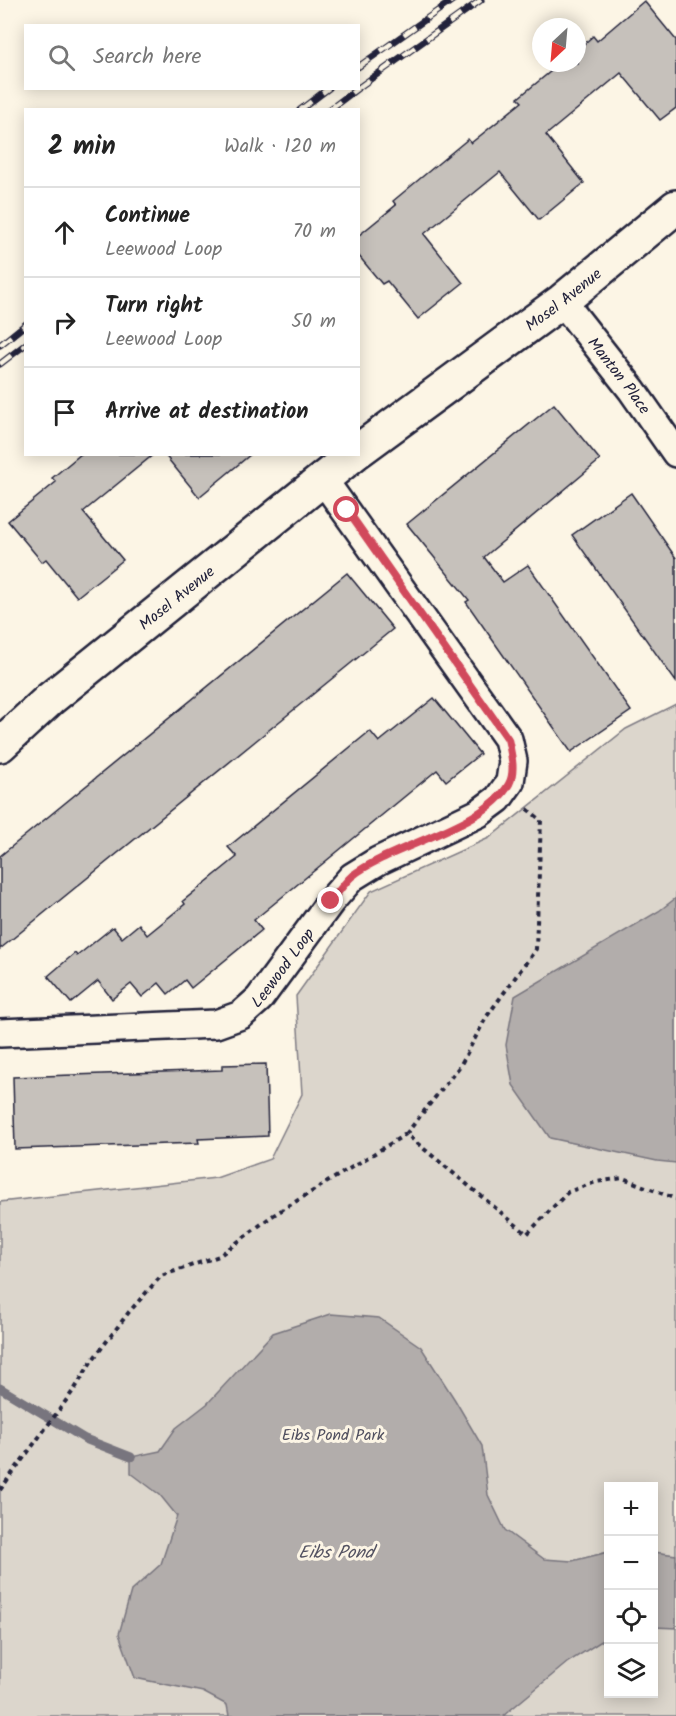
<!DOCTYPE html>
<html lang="en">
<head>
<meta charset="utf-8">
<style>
  :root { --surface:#fff; --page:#f2f2f2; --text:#222; --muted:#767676; --line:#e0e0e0 }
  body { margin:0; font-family:Kalam,sans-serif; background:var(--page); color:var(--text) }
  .controls { position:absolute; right:18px; bottom:18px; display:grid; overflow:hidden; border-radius:0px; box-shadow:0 3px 15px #0003 }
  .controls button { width:54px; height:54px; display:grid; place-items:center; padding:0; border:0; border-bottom:2px solid var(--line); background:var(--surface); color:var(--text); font:30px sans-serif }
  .compass { position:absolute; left:532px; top:18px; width:54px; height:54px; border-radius:50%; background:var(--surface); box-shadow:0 3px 15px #0003; rotate:206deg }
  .stop { position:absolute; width:18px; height:18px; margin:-14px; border:4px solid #d1495b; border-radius:50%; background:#fff }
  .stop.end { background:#d1495b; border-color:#fff; box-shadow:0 2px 6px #0008 }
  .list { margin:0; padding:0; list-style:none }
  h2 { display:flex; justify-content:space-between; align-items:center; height:78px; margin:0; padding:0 24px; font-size:26px }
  h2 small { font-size:20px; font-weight:400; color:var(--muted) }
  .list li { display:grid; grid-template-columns:39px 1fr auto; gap:18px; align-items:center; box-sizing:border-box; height:90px; padding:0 24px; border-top:2px solid var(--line) }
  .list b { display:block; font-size:22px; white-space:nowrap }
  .list p { margin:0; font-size:20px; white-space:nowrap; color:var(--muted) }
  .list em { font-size:20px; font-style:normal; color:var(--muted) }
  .icon { flex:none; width:33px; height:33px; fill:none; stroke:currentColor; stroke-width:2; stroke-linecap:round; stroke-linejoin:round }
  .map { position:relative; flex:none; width:676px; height:1716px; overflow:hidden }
  .search { position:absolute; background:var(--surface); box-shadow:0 3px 15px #0003; left:24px; top:24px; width:336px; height:66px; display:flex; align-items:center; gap:15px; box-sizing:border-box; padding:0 21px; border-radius:0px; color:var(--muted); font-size:22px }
  .panel { position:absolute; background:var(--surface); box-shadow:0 3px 15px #0003; left:24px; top:108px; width:336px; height:348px; border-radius:0px }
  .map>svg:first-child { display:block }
  .green { fill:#dcd6cc; stroke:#7f7c84; stroke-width:1.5; fill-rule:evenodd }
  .water { fill:#b2adab; stroke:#78757e; stroke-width:1.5 }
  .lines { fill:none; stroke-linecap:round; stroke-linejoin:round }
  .stream { stroke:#78757e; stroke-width:9 }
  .building { fill:#c6c1bb; stroke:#22223b; stroke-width:1.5 }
  .street-casing { stroke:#22223b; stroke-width:32 }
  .secondary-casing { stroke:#22223b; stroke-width:38 }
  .path { stroke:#22223b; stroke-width:4; stroke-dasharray:4.5 4.5; stroke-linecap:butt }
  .street { stroke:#fcf5e5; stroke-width:27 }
  .secondary { stroke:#fcf5e5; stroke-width:33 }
  .rail-casing { stroke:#22223b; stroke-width:7 }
  .rail { stroke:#fcf5e5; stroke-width:4.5; stroke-dasharray:14; stroke-linecap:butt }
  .route { stroke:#d1495b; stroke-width:8 }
  .labels { text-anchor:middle; stroke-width:6; stroke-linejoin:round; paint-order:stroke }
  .street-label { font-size:16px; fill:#22223b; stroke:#fcf5e5 }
  .park-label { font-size:16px; fill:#504f5f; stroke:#fcf5e5 }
  .water-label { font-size:18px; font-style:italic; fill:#545362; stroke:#fcf5e5 }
</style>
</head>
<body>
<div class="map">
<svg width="676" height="1716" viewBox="0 0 676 1716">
  <rect width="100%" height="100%" fill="#fcf5e5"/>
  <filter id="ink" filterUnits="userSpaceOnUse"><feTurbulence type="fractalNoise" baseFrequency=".0167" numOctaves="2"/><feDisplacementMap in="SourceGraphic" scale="12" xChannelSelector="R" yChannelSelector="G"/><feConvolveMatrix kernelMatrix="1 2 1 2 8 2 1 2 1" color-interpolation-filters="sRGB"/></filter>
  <g filter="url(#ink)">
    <path class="green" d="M676 704V1716H0V1202L216 1178 270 1159 302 1094 296 996 371 891 489 838 626 729ZM608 1486H654V1694H608Z"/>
    <path class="water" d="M676 898V1163L657 1161 550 1138 513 1085 506 1045 515 996 659 911Z
      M331 1314 379 1318 421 1347 455 1400 482 1446 488 1495 505 1530 544 1559 572 1561 608 1552V1637L568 1662 503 1716H229L227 1705 203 1692 135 1678 119 1634 131 1591 161 1564 177 1516 160 1495 131 1473V1457L160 1451 176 1428 207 1404 273 1333Z
      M654 1552 676 1555V1628L654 1627Z"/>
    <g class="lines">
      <path class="stream" d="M0 1388 85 1439 131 1457"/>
    </g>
    <path class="building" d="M644 1 676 40V108L660 120 621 73 546 135 584 183 539 220 500 172 424 234 463 283 418 319 387 281 382 284 358 255V236L396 205 393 201 434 167 468 139 471 143 522 102 518 98 561 63H577V50L593 36 597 41Z
      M554 404 600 460 484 557 503 582 528 565 631 711 571 752 466 602 469 600 407 524Z
      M81 454H154L83 512 123 560 77 597 46 559 42 562 8 521 56 482 52 478Z
      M164 454H251L199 497Z
      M631 493 676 558V682L572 535Z
      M347 573 393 629 0 949V856Z
      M434 698 480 754 446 781 437 770 254 920 262 930 191 988 185 980 168 994 159 983 142 997 131 984 112 999 98 981 71 1003 48 976 75 953 77 956 113 927 122 938 139 924 147 935 185 904 183 901 237 857 228 847 370 731 379 742Z
      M266 1064 268 1136 198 1139 199 1143 15 1149 13 1077 222 1070V1065Z"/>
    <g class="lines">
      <defs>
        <g id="street">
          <path id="s1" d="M562 301 632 390 676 453"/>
          <path id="s2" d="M0 1033 216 1024 241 1015 259 999 331 901 352 877 378 861 479 813 498 799 510 782 513 761 508 739 322 478"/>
        </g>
        <g id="secondary">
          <path id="s3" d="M358 451 562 301 676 207"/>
          <path id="s4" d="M0 745 50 699 354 454"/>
        </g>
      </defs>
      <use href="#street" class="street-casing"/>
      <use href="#secondary" class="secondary-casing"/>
      <path class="path" d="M406 1134 460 1066 487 1016 536 949 541 820 526 808
        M0 1490 76 1387 91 1362 129 1312 161 1276 219 1256 272 1216 406 1134 527 1234 568 1192 596 1182 623 1178 676 1199"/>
      <use href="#street" class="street"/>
      <use href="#secondary" class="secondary"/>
      <defs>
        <path id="rail" d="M358 67 453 0
          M358 88 481 0
          M300 110 329 88
          M329 110 358 88
          M0 345 26 324
          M0 364 26 344"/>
      </defs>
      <use href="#rail" class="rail-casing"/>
      <use href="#rail" class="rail"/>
    </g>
  </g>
  <g class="lines" filter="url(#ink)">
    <path class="route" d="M331 901C338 893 344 883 352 876 391 845 486 827 509 784 516 771 511 753 508 739L347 510"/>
  </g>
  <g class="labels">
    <g class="street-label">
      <text dy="6" stroke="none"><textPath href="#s3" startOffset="255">Mosel Avenue</textPath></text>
      <text dy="6" stroke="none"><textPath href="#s1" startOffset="94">Manton Place</textPath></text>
      <text dy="6" stroke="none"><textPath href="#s4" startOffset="230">Mosel Avenue</textPath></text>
      <text dy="6" stroke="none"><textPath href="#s2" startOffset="306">Leewood Loop</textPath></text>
    </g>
    <g class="park-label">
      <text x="333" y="1440">Eibs Pond Park</text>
    </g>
    <g class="water-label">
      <text x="336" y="1558">Eibs Pond</text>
    </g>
  </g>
</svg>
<div class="controls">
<button>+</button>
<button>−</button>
<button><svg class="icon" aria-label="locate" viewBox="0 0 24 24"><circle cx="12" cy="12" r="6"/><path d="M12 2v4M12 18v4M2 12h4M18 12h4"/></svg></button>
<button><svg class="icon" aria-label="layers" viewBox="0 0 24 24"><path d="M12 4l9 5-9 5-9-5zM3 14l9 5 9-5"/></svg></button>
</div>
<svg class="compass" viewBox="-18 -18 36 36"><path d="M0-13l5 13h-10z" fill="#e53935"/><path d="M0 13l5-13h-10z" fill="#767676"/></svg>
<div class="stop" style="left:347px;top:510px"></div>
<div class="stop end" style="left:331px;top:901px"></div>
<div class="search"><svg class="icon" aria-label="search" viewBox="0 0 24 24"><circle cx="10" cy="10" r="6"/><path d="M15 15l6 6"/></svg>Search here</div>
<section class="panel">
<h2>2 min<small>Walk · 120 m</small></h2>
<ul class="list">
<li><svg class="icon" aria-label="ahead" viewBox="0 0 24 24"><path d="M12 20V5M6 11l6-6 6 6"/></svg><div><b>Continue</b><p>Leewood Loop</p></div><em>70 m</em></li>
<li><svg class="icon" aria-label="right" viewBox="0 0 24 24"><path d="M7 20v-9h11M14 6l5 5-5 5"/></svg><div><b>Turn right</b><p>Leewood Loop</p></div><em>50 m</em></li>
<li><svg class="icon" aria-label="arrive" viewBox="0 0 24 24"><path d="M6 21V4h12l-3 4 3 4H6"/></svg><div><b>Arrive at destination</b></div></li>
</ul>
</section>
</div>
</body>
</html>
